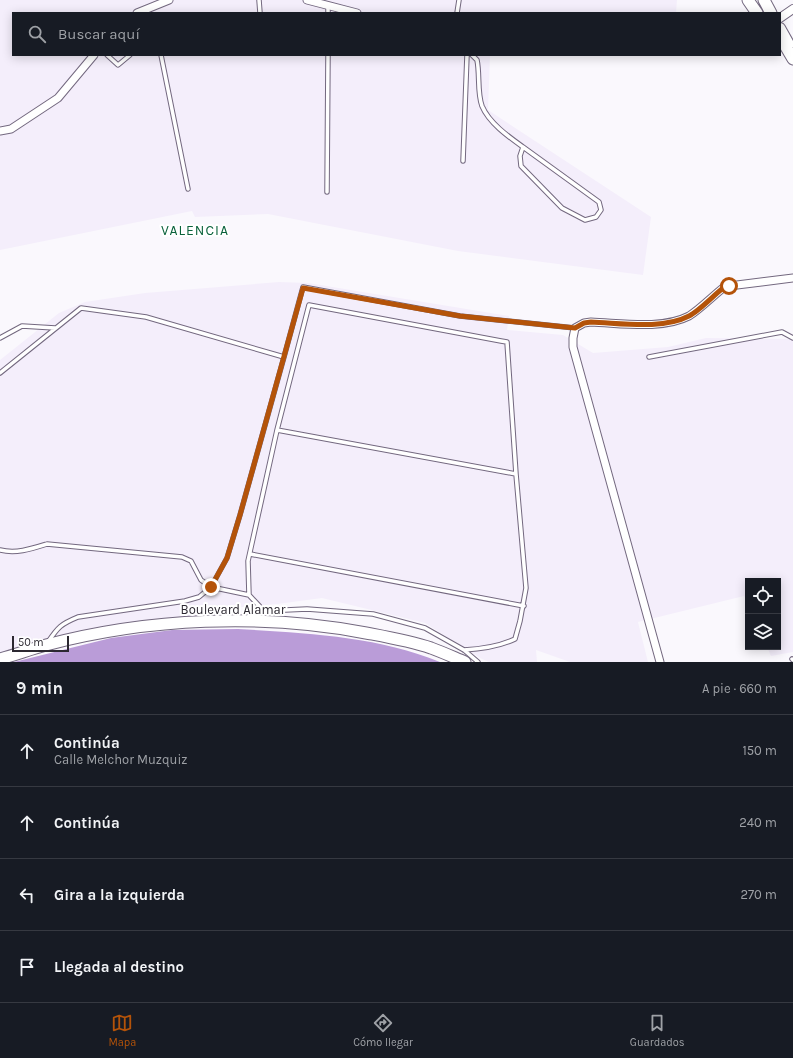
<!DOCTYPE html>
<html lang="es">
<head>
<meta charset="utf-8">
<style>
  :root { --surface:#171b24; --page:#20242c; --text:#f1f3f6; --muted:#9ea1a6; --line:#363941; --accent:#b45309 }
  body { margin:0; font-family:Karla,sans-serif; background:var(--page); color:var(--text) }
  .controls { position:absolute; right:12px; bottom:12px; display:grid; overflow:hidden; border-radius:0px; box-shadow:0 2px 10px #0003 }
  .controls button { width:36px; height:36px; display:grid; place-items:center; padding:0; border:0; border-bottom:1px solid var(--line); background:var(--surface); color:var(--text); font:20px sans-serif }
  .scale { position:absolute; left:12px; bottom:10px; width:57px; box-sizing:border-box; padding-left:4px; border:2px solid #2c2831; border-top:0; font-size:11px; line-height:14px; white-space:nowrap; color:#2c2831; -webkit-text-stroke:3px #fff; paint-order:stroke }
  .stop { position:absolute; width:12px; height:12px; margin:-9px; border:3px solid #b45309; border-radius:50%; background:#fff }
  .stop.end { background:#b45309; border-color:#fff; box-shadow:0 1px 4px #0008 }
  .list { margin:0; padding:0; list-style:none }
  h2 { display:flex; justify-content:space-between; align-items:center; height:52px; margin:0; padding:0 16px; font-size:17px }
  h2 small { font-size:13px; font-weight:400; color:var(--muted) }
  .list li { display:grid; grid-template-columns:26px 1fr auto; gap:12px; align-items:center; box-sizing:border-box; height:72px; padding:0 16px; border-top:1px solid var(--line) }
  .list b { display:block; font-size:15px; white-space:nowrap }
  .list p { margin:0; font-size:13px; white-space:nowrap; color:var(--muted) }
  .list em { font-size:13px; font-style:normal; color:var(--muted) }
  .icon { flex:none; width:22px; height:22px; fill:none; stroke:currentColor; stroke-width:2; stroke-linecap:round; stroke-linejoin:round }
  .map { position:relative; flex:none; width:793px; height:662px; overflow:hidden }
  .search { position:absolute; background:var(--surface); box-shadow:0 2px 10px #0003; left:12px; right:12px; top:12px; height:44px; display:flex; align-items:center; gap:10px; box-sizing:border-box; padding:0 14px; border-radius:0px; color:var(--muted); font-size:15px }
  .sheet { height:340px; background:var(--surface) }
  nav { display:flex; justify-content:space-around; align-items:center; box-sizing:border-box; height:56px; border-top:1px solid var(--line); background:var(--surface); font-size:11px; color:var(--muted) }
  nav a { display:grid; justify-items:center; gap:2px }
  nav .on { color:var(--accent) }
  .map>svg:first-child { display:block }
  .built { fill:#f4eefb }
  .water { fill:#ba9cd8 }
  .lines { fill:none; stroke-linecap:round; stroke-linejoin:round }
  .service-casing { stroke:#73687f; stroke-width:5.5 }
  .minor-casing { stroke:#73687f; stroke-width:9 }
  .tertiary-casing { stroke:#73687f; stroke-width:10 }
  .primary-casing { stroke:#73687f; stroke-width:12 }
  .trunk-casing { stroke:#73687f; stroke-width:13 }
  .service { stroke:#fff; stroke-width:3.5 }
  .minor { stroke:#fff; stroke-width:7 }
  .tertiary { stroke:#fff; stroke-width:8 }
  .primary { stroke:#fff; stroke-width:10 }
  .trunk { stroke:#fff; stroke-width:11 }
  .route { stroke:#b45309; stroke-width:5 }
  .labels { text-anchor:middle; stroke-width:4; stroke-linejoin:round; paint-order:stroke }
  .street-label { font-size:13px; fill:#2c2831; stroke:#fff }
  .neighbourhood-label { font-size:14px; letter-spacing:1px; fill:#0a623b; stroke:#fff }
</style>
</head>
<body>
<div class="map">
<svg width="793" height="662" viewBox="0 0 793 662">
  <rect width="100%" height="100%" fill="#faf8fd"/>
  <path class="built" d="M0 0H677L676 13H13V55H490L488 110 651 217 643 275 458 251 268 214 195 217 192 211 0 250Z
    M279 282 308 283 509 316 507 330 563 335 593 353 668 347 706 338 793 339V652L771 656 767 647H778V581H748V604L744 596 638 622 648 662H570L536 650 537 662H489L480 658 425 623 322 598 277 604 242 607 0 659V360L59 313 85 302 145 293Z"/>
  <path class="water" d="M238 629C305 633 377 636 440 662H14L111 638 172 630Z"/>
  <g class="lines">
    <defs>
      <path id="service" d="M259 0 260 13
        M328 13V6
        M457 13 459 0
        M107 55 118 65 130 55
        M161 55 188 189
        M472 55 477 60C480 74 477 93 482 106 489 123 509 137 523 147L599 202 601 210 596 217 585 220 562 208 521 166 520 156 523 147
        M463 161 467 55
        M327 192 328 55
        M0 338 22 326 55 328
        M649 357 782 332 793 338
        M0 373 81 308 146 317 284 357 303 287 460 316 575 328
        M277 430 309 305 501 341 507 342 516 474
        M0 550C16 554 31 549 47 544L182 557 191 561 201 580 211 587 249 595
        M250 554 524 606
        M264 611 249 595 248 561 277 430 516 474 526 588 520 621 515 639C498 647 482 649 464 650
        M248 617 264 611 307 609 373 614 425 628 464 650 478 662
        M48 642C58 627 61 624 78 617L185 601 199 597 211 587 227 558 240 515 284 357
        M792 659 793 660"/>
      <path id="minor" d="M307 0 357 13
        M137 13 169 0
        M0 131 11 129 58 98 94 55
        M660 662 573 347V338L575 328 584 323 591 322C621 323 662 330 689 316 699 310 713 296 723 288L729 286 793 278"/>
      <path id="tertiary" d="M780 18 793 9"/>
      <path id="primary" d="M780 28 789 44"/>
      <path id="trunk" d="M748 0 757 13
        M764 0 771 13
        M780 37 793 59
        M0 659C15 655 31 649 46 645 148 618 262 613 366 633 387 637 410 641 431 648 442 652 453 657 465 662"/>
    </defs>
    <use href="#service" class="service-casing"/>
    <use href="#minor" class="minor-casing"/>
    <use href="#tertiary" class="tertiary-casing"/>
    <use href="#primary" class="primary-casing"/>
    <use href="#trunk" class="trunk-casing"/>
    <use href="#service" class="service"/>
    <use href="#minor" class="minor"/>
    <use href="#tertiary" class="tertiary"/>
    <use href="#primary" class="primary"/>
    <use href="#trunk" class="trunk"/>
  </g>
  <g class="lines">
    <path class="route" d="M211 587 227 558 240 515 303 288 460 316 575 328 584 323 591 322C621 323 662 330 689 316 699 311 713 296 723 288L729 286"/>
  </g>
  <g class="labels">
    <g class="street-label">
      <text x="233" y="614">Boulevard Alamar</text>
    </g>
    <g class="neighbourhood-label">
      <text x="195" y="235">VALENCIA</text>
    </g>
  </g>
</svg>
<div class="controls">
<button><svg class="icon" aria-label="locate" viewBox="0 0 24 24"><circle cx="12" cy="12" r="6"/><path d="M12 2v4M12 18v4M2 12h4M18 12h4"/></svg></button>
<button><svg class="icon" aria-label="layers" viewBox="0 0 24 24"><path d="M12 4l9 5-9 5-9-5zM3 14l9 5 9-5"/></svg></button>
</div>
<div class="scale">50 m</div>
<div class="stop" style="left:729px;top:286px"></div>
<div class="stop end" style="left:211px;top:587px"></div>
<div class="search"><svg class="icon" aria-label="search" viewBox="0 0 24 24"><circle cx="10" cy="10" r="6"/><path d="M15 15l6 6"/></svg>Buscar aquí</div>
</div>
<section class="sheet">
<h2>9 min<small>A pie · 660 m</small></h2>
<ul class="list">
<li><svg class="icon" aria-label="ahead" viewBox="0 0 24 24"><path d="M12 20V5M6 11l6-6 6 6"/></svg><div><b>Continúa</b><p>Calle Melchor Muzquiz</p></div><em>150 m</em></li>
<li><svg class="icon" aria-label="ahead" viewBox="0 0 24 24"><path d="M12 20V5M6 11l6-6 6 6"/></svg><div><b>Continúa</b></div><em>240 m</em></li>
<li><svg class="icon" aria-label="left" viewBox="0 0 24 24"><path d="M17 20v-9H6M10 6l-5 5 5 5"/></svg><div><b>Gira a la izquierda</b></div><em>270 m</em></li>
<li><svg class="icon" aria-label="arrive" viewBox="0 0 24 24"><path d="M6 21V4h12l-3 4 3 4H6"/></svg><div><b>Llegada al destino</b></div></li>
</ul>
</section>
<nav>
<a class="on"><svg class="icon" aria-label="map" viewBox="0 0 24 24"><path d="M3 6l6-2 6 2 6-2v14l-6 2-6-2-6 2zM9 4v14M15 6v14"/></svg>Mapa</a>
<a><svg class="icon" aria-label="directions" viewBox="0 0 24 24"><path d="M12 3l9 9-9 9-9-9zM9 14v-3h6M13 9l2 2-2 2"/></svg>Cómo llegar</a>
<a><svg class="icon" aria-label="saved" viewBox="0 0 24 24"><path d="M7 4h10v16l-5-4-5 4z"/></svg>Guardados</a>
</nav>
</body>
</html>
